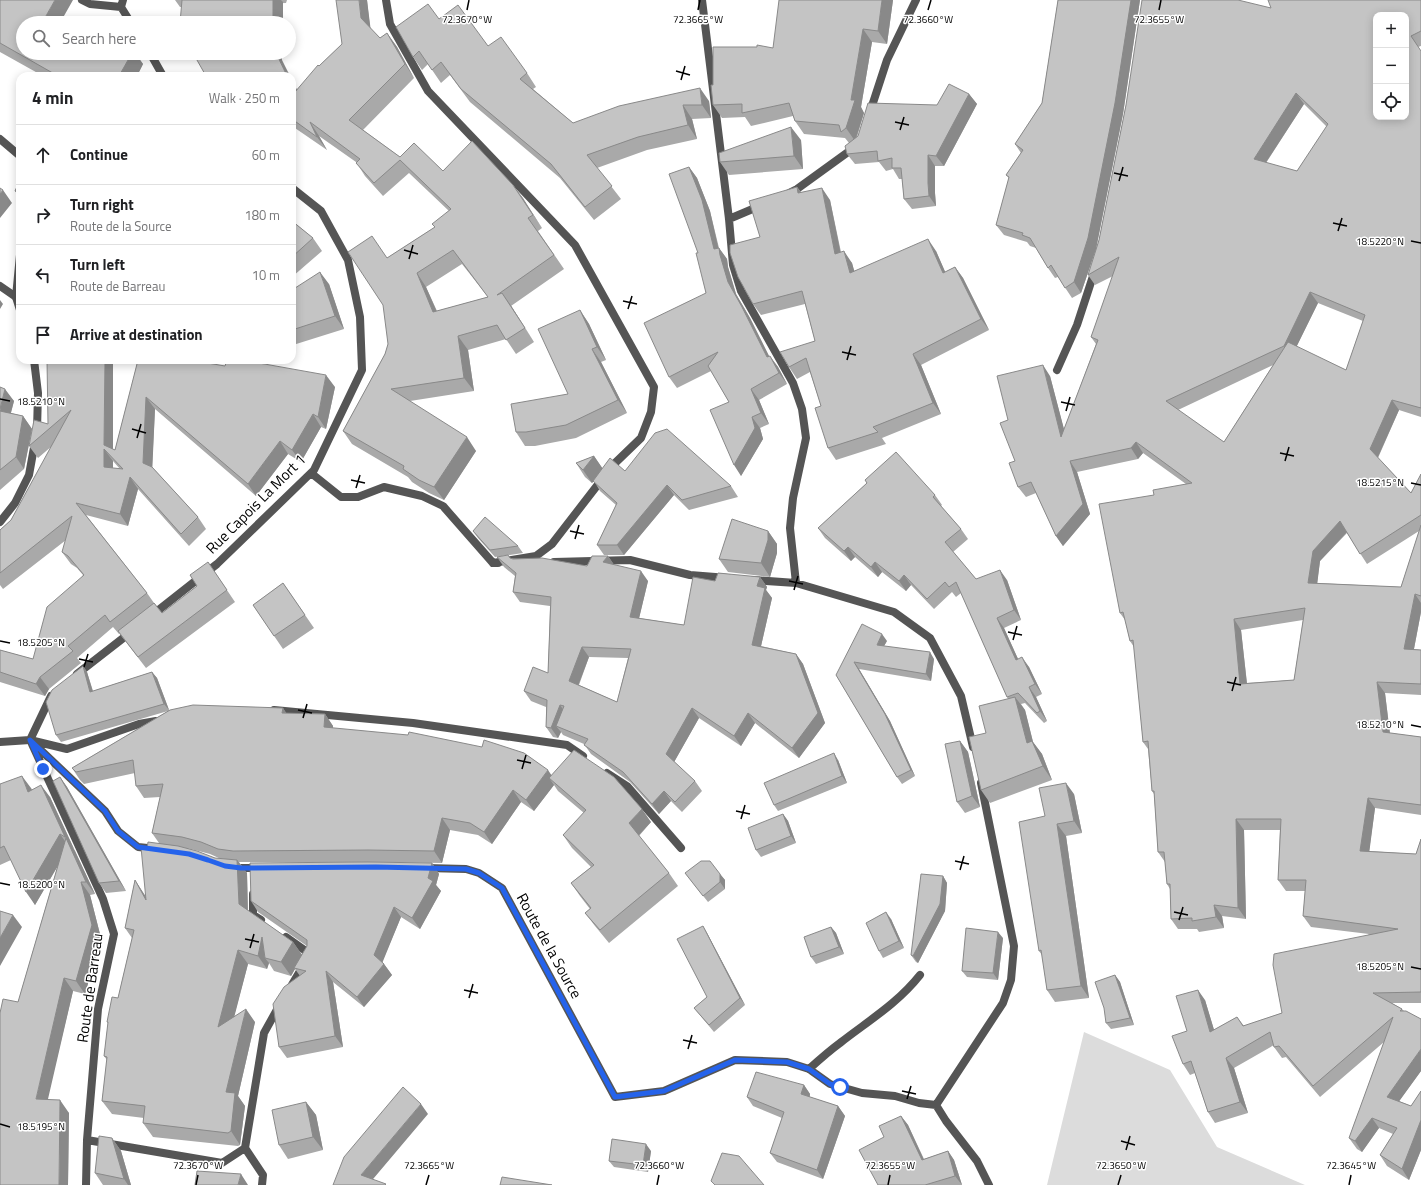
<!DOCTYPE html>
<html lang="en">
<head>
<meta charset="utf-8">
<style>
  :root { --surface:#fff; --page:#f6f6f6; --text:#202124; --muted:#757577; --line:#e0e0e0 }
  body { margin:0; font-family:"Titillium Web",sans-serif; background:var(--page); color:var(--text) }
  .controls { position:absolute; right:12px; top:12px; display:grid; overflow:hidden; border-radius:8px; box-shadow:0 2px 10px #0003 }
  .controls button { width:36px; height:36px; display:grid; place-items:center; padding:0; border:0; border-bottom:1px solid var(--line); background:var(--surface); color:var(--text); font:20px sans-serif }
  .stop { position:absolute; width:12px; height:12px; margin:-9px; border:3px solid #2563eb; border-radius:50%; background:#fff }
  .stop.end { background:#2563eb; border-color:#fff; box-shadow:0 1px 4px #0008 }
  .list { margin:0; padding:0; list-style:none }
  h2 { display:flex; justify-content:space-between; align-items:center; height:52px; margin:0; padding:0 16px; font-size:17px }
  h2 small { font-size:13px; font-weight:400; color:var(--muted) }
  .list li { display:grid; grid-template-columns:26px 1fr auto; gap:12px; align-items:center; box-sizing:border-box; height:60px; padding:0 16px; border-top:1px solid var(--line) }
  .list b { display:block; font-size:15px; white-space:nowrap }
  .list p { margin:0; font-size:13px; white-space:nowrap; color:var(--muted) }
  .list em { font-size:13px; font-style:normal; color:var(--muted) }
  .icon { flex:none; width:22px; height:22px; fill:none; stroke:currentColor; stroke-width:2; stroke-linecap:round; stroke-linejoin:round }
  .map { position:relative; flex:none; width:1421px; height:1185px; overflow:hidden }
  .search { position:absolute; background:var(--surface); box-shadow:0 2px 10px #0003; left:16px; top:16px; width:280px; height:44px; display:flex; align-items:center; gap:10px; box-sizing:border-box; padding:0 14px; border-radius:22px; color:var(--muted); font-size:15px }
  .panel { position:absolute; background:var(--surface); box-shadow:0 2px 10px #0003; left:16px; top:72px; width:280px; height:292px; border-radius:12px }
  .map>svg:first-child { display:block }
  .green { fill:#dcdcdc }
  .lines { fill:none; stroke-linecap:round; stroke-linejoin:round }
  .lane { stroke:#555; stroke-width:8 }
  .street { stroke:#555; stroke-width:8 }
  .wall { fill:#a9a9a9; fill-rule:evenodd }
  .shaded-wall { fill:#898989 }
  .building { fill:#c4c4c4; stroke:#898989; fill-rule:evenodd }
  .route { stroke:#2563eb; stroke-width:5 }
  .ticks { fill:none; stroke:#000; stroke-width:1.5 }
  .labels { text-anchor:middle; stroke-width:3; stroke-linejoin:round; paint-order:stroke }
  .street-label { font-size:15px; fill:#000; stroke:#fff }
  .ticks-label { font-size:10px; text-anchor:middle; fill:#000; stroke:#fff; stroke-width:3; stroke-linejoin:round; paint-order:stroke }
</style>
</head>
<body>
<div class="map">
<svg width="1421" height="1185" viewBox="0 0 1421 1185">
  <rect width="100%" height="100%" fill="#fff"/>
  <path class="green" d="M1084 1032 1170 1070 1217 1147 1305 1185H1047Z"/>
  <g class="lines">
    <path class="lane" d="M0 286 16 297"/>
    <path class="street" d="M82 0 90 4 121 7
      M123 0 121 7 131 23
      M386 0 390 24 428 91 575 245 654 387 651 412 641 438 613 465 552 544 536 556 493 563
      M702 0 729 219 733 265 741 291 793 383 802 409 806 438 793 498 790 528 796 583 894 612 930 638 961 696 973 747
      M150 53 163 76
      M870 112 887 60 916 0
      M0 139 20 156
      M789 193 797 189 855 147
      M729 219 762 205
      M20 255 16 297 20 310
      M34 360 38 393 37 430
      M1057 370 1077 325 1095 270
      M311 473 341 497H358L384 487 422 496 443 506 493 563H498
      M0 522 15 503 29 475 35 442
      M554 562 630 560 690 575 728 578
      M753 580 796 583
      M151 616 217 564 314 470 362 370 360 317 348 260 321 211 292 188
      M77 674 131 632
      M274 710 413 723 567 745 583 756
      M30 740 105 811 118 831 138 847 157 849
      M30 740 51 696
      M0 742 30 740 67 749 139 724 156 721
      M32 744 103 899 114 934 98 1009 87 1140 86 1185
      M607 773 627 786 681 848
      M234 868H260
      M426 868 466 869 479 873 502 888 615 1097 664 1091 735 1060 787 1062 809 1069 830 1084 862 1093 895 1096 919 1103 936 1105 946 1121 977 1161 989 1185
      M253 894V915L261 920
      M286 937 310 954 290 988
      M809 1069C819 1060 829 1051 840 1043 868 1021 897 1004 920 975
      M936 1105 1003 1003 1011 980 1014 946 981 783
      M87 1140 222 1163 245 1148 264 1033 279 1006
      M245 1148 263 1175 262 1185"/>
  </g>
  <path class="wall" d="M0 0 23 23 96 58 99 53H135L143 64 137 76H43L0 52Z
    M175 0H287L286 3 181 7H180Z
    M367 0 370 28 380 38 387 33 397 47 414 78 363 130 400 157 443 171 513 185 542 228 538 231 564 269 511 306 534 342 516 354 506 339 468 350 474 391 410 401 476 451 444 500 429 493 412 482 408 477 352 444 343 431 385 354 388 344 387 258 435 227 449 211 409 173 383 196 365 176 356 162 319 136 327 150 292 126V80L297 90 319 66 342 44ZM462 264 488 297 437 311 426 287Z
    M893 0 887 44 872 42 861 107 864 113 857 137 937 105 969 94 977 104 944 166H935V193L936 206 912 209 904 199 902 179H899L893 169 886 171 879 162 855 164 847 154 849 143 845 138 804 134 795 121 793 116 751 126 745 117 722 118 713 105V85L757 47 773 48Z
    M1058 0H1140L1123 114 1096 249 1081 293 1072 298 1058 277 1055 278 1048 268 1036 248 1030 246 1027 242 1004 235 996 225 1009 178 1006 175 1021 153 1015 144 1042 103Z
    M1421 0V46L1418 47 1421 51V417L1399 410 1378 458 1411 493 1421 474V612L1414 649 1421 650V695L1385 693 1390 733 1421 737V815L1375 808 1369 851 1416 854 1421 839V1003H1392L1402 1009 1404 1011 1421 1071 1399 1101 1411 1106 1421 1091V1150L1409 1180 1387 1166 1380 1155 1393 1134 1379 1128 1362 1152 1357 1149 1349 1138 1384 1042 1320 1097 1286 1057 1282 1058 1274 1047V1045L1234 1068 1248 1113 1215 1123 1208 1112 1195 1073 1190 1075 1183 1064 1187 1031 1205 1000 1214 1030 1237 1017 1244 1026 1282 1013 1369 934 1311 927 1303 916 1305 891H1286L1278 880 1280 830H1244L1246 919 1222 916 1224 928 1199 932 1197 929H1178L1171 919 1170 889 1167 884 1165 862 1158 852 1154 794 1152 791 1148 749 1143 742 1134 647 1130 641 1125 620 1120 613 1154 495 1186 484 1143 453 1138 459 1077 472 1090 514 1063 546 1056 536 1036 493 1026 497 1018 487 1015 461 1008 420 1050 376 1064 430 1096 344 1091 337 1113 276 1095 285 1088 275 1099 240 1126 105 1271 8ZM1304 104 1327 127 1297 171 1266 163ZM1318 303 1363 321 1346 370 1296 347ZM1273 365 1224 442 1178 410ZM1419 531 1401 587 1317 583 1320 561 1347 533 1367 564ZM1303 620 1294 680 1247 683 1241 630Z
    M439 19 488 46 527 73 536 87 533 89 573 123 709 101 711 118 692 119 697 139 647 150 597 168 621 199 594 220 560 178 470 102 450 75 441 83 428 64 422 70 413 57Z
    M801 140 803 169 729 175 720 162Z
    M689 167 697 178 710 211 719 248 727 259 728 267 736 294 750 318 769 356 778 367 787 384 759 400 769 424 760 428 763 439 741 476 729 402 711 371 677 388 669 377 706 293 698 253Z
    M20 180V198L15 191Z
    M797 187 801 192 830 200 841 252 852 263 854 271 936 251 945 272 955 267 963 278 989 330 921 365 941 414 882 438 886 444 836 460 828 448 821 406 810 372 797 379 789 367 815 341 805 304 761 315 753 304 760 237Z
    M292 221 313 238 322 251 292 277Z
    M329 284 344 329 293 345 296 349 294 351 292 350V290Z
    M580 310 589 324 606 360 601 362 627 413 576 438 535 446H525L516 432 568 394Z
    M113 360V449L115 450 138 360 335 387 326 429 321 427 301 462 288 454 256 496 155 409 152 467 198 517 206 529 189 546 138 489 128 526 86 515 147 593 154 603 162 613 197 586 208 562 235 602 146 668 126 642 119 633V634L113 627 77 658 81 663 49 689 45 696 0 682V650L33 659 83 575 77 568 71 564 62 552 66 540 3 589 0 585V530L11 520 52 446 38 458 29 446 48 424ZM113 461 120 469 113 468Z
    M0 387 14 401 11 413 23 416 32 429 24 469 0 490Z
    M594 456 602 468 625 471 731 486 738 497 689 510 674 495 624 555H604L597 545 616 505 600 491 594 481 592 483 585 477 576 463Z
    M865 480 935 495 942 505 941 506 961 529 968 539 953 552 976 579 1007 580 1021 620 1004 628 1018 659 1029 667 1042 694 1036 697 1047 721 1044 723 1025 703 1021 704 1025 710 1033 742 1042 754 1052 780 990 803 981 790 986 733 1008 699 961 593 956 597 952 592 934 609 911 585 906 591 882 572 878 577 855 557 851 561 825 538 818 528 867 483Z
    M473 531 518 546 523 553 495 557 478 538Z
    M768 531 777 544V553L770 577 728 572 719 559Z
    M608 556 614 565 648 581 639 618 684 625 715 581 760 577 767 587 766 590 772 598 761 646 796 654 803 664 825 723 799 758 755 723 741 746 699 718 674 762 695 781 702 791 682 812 671 801 659 814 630 782 591 754 584 744 563 735 561 732 558 738 553 737 546 727V707L531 701 524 691 548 673 550 606 520 602 513 592 515 576 504 567 497 557 587 566ZM589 657 628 658 617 702 579 685Z
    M283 583 314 628 283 649 253 605Z
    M887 641 884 646 934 659 931 681 859 669 890 721 915 776 902 784 897 777 836 675Z
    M83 666 87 672 93 691 152 672 157 678 169 710 283 708 286 713 325 714 333 726V728L552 775 651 822 639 836 669 873 678 886 609 943 595 926 585 913 590 909 580 896 571 883 591 867 572 848 563 835 584 813 558 791 554 785 534 811 521 802 492 844 478 835 450 830 442 863 376 862H239L247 873 248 911 293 942 302 955 307 946 258 912 251 901 432 863 439 874 436 885 441 891 420 929 401 917 382 962 384 964 392 975 364 1007 333 982 343 1047 287 1058 279 1047 300 976 295 969 291 976 274 971 269 963 267 969 248 964 234 1016 255 1022 238 1096 245 1106 240 1145 238 1146 153 1137 143 1123 144 1118 112 1114 102 1101 107 1060 104 1056 108 1023 107 1022 118 998 132 938 125 928 135 880 146 897 147 849 159 843 152 833 160 797 144 798 136 786 135 773 84 784 80 780 72 768 168 711 61 742 56 735ZM187 848 210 854 221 859 215 858Z
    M960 741 968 752 980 807 965 813 957 802Z
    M838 760 847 783 778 811 774 805Z
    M60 777 67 787 126 891 106 893 99 883Z
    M0 784 31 788 32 790 50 797 95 894 90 895 101 938 85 994 73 991 47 1099 69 1113 68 1185 18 1002 58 865 35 905 11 860 0 865Z
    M1074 794 1082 833 1066 836 1089 998 1055 1002 1047 990 1042 955 1039 951 1045 816Z
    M783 814 788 821 796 843 761 857 756 850Z
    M685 873 720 874 725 880V889L708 902Z
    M943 876 947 883 945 911 918 963 916 962 911 955Z
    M891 919 904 948 883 958 879 951Z
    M703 926 707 933 745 1005 714 1032 694 1008 707 997Z
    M831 927 836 933 844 954 816 964 811 957Z
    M1003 938 998 980 967 977 962 971Z
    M1115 975 1120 982 1134 1025 1111 1029 1106 1023Z
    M804 1085 810 1094V1097L838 1106 845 1116 823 1179 777 1162 770 1153 782 1118 753 1106 747 1097Z
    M306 1102 316 1115 323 1150 288 1159 279 1145Z
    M901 1116 908 1125 924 1159 948 1151 954 1160 962 1185H878L884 1137Z
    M112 1138 121 1151 131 1185H103L95 1173Z
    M651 1151 648 1172 614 1167 609 1161Z"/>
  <path class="shaded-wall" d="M55 0H73L60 23H42Z
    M273 0H281L283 2V23H273Z
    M359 0H367L371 32 361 18Z
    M882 0H893L887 44 878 31Z
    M1131 0H1140L1123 114 1096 249 1081 293 1074 282Z
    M863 29 872 42 861 107 864 113 855 141 846 128 851 100Z
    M387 33 397 47 414 78 405 64Z
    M132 53H135L143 64 137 76H119Z
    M276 53H282V60L290 76H287Z
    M292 80 305 106 295 92 292 86Z
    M700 88 709 101 711 118 702 105Z
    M1296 93 1304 104 1261 170 1254 159Z
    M969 94 977 104 944 166 936 156Z
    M683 105 692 119 697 139 688 125Z
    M310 122 319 136 327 150 317 137Z
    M791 127 801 140 803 169 794 156Z
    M928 155 935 166V193L936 206 929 196 928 183Z
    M689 167 697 178 710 211 719 251V248L727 259 728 267 736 294 750 318 775 368 767 357 728 282 714 249Z
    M513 185 523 198 542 228 533 215Z
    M797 187 805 198 798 193Z
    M822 188 830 200 843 265 835 254Z
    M3 190 12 203 0 218V194Z
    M928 239 936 251 951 285 943 273Z
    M844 251 852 263 858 284 850 273Z
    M955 267 963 278 989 330 981 319Z
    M320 272 329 284 344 329 335 316Z
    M417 273 426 287 443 326 433 312Z
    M1310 292 1318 303 1292 356 1284 346Z
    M502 293 512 307 534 342 525 328Z
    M0 300 3 304 0 309Z
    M580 310 589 324 606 360 597 347Z
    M458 336 468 350 474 391 464 378Z
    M292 344 296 349 294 351 292 349Z
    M592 349 601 362 627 413 618 400Z
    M913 354 921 365 941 414 933 403Z
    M770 356 778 367 787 384 779 373Z
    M105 360H113V457L104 445Z
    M1043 365 1050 376 1069 448 1061 437Z
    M326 375 335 387 326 429 318 417Z
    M5 389 14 401 8 423 0 411Z
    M751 389 759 400 769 424 761 413Z
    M146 397 155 409 152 475 143 463Z
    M1392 400 1399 410 1377 459 1370 449Z
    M313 414 321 427 301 462 292 450Z
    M23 416 32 429 24 469 16 457Z
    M752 417 760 428 763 439 741 476 734 465Z
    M467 437 476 451 444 500 434 487Z
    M280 441 288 454 256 496 248 484Z
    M1136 442 1143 453 1138 459 1131 448Z
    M104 449 113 461V479L104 467Z
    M594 456 603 469 592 483 583 470Z
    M1070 461 1077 472 1090 514 1063 546 1056 536Z
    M130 477 138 489 128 526 120 514Z
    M667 485 674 495 624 555 617 545Z
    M1340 521 1347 532 1320 561 1316 594 1308 583 1313 551Z
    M768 531 777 544V553L770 577 761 563Z
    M848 547 855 557 851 561 844 551Z
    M608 556 615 566 603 562Z
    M875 562 882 572 878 577 871 567Z
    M1000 570 1007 580 1021 620 1014 610Z
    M641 571 648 581 637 627 630 617Z
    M904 575 911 585 906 591 899 581Z
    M760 577 767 587 766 590 772 598 759 655 752 645 757 586Z
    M1415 594 1421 603V612L1412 659 1404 649Z
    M997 618 1004 628 1023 670 1016 660Z
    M1234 619 1241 630 1248 694 1240 684Z
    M882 634 887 641 881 651 877 645Z
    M582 647 589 657 576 691 569 681Z
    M930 652 934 659 931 681 926 674Z
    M796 654 803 664 825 723 799 758 792 748Z
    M1022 657 1029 667 1042 694 1035 684Z
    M854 662 859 669 890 721 915 776 911 770Z
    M83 666 87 672 95 699 90 692Z
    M152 672 157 678 169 710 164 704Z
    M40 677 49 689 45 696 36 684Z
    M1377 682 1385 693 1391 743 1383 732Z
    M1029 687 1036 697 1047 721 1040 711Z
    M1015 697 1025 710 1033 742 1042 754 1052 780 1027 743Z
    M560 705 567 715 556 726 561 732 558 738 551 728Z
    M283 708 291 720 282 713Z
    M692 708 699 718 673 764 666 754Z
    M748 713 755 723 741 746 734 736Z
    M325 714 333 726V739L324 727Z
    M960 741 968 752 980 807 972 796Z
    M834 753 838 760 847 783 842 776Z
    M548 770 556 782 549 778 554 785 534 811 526 800Z
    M22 776 31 788 37 805 28 792Z
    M60 777 67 787 126 891 119 881Z
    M1066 783 1074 794 1082 833 1074 821Z
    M41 785 50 797 74 849 65 837Z
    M513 790 521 802 492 844 484 832Z
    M664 791 671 801 659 814 652 804Z
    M1368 798 1375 808 1368 862 1360 851Z
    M642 809 651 822 638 836 629 823Z
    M783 814 788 821 796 843 791 836Z
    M442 818 450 830 442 863 434 851Z
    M1236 819 1244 830 1246 919 1238 908Z
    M1057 824 1066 836 1089 998 1081 986Z
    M60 834 69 847 35 905 26 892Z
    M66 838 75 851 95 894 86 882Z
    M237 860 247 873 248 918 239 904Z
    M432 863 439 874 436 885 441 891 420 929 412 918 428 878Z
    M720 874 725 880V889L720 882Z
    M943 876 947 883 945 911 918 963 913 956Z
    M135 880 144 894 156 913 146 900Z
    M81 882 90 895 101 938 85 994 76 981Z
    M1214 905 1222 916 1224 928 1216 917Z
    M394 907 401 917 381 966 374 955Z
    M886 912 891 919 904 948 899 941Z
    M13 915 22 927 0 966V938Z
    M703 926 707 933 745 1005 740 998Z
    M831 927 836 933 844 954 839 947Z
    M998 932 1003 938 998 980 993 973Z
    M262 937 265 958 269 963 267 969 258 956Z
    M293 942 303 956 294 968 295 969 291 976 281 962Z
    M238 950 248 964 228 1041 218 1027Z
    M384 964 392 975 364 1007 357 997Z
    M326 971 333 982 343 1047 335 1036Z
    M1115 975 1120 982 1134 1025 1130 1018Z
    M64 978 73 991 45 1112 36 1099Z
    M1198 990 1205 1000 1218 1043 1210 1032Z
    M246 1009 255 1022 238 1096 245 1106 240 1145 231 1131 226 1092Z
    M1421 1049V1071L1395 1107 1387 1097Z
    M1226 1058 1234 1068 1248 1113 1240 1102Z
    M804 1085 810 1094 808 1104 801 1094Z
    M60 1100 69 1113 68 1185H59Z
    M306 1102 316 1115 323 1150 313 1137Z
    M421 1104 428 1114 368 1185 361 1175Z
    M838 1106 845 1116 823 1179 817 1170Z
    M901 1116 908 1125 928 1169 922 1160Z
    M1372 1118 1379 1128 1362 1152 1355 1141Z
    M1421 1120V1150L1409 1180 1402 1169Z
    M112 1138 121 1151 131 1185H128L124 1179Z
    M646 1144 651 1151 648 1172 643 1165Z
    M948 1151 954 1160 962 1185 955 1176Z
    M241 1174 248 1185H238Z"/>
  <path class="building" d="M0 0H55L42 23H23V53H87L96 58 99 53H132L119 76H58L0 43Z
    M182 0H273V23H180Z
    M336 0H359L361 18 380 38 387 33 405 64 349 120 400 157 414 143 443 171 472 141 513 185 533 215 528 218 554 255 497 295 502 293 525 328 506 340 497 325 458 336 464 378 391 389 467 437 434 487 419 480 403 469 404 466 343 431 385 354 388 344 383 305 348 252 372 236 387 258 435 227 432 224 451 209 400 160 374 183 356 163 360 159 310 122 317 137 292 119V86L295 92 318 65 319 66 342 44ZM453 250 488 297 433 312 417 273Z
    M779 0H882L878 31 863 29 851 100H855L846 128 841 132 839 125 795 121 789 103 742 113V104L713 105 711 85H713V47H757V45L773 48Z
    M1058 0H1131L1115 103 1088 238 1074 282 1065 288 1051 265 1048 268 1030 238 1022 235 1023 233 996 225 1009 177 1006 175 1023 150 1015 144 1042 103Z
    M1142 0H1238L1271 8 1268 0H1421V31L1411 36 1421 51V408L1392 400 1370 449 1411 493 1421 474V515L1360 554 1340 521 1313 551 1308 583 1401 587 1421 525V596L1415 594 1404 649 1421 650V684L1377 682 1383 732 1421 737V805L1368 798 1360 851 1416 854 1421 839V992L1373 993 1402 1009 1400 1011H1406L1421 1019V1049L1387 1097 1411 1106 1421 1091V1120L1402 1169 1380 1155 1397 1128 1372 1118 1355 1141 1349 1138 1393 1017 1313 1086 1279 1046 1274 1047 1270 1032 1226 1058 1240 1102 1208 1112 1191 1061 1183 1064 1172 1036 1187 1031 1176 996 1198 990 1210 1032 1237 1017 1243 1026 1282 1013 1273 965 1274 954 1398 929 1303 916 1306 880H1278L1281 819H1236L1238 908 1214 905 1216 917 1192 921V918L1171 919 1170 884H1167L1164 852H1158L1154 791H1152L1148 741 1143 742 1133 640 1130 641 1123 612 1120 613 1099 504 1154 495 1153 490 1192 483 1136 442 1131 448 1070 461 1083 504 1056 536 1031 482 1018 487 1009 463 1015 461 1000 423 1008 420 997 376 1043 365 1061 437 1098 340 1091 337 1119 257 1088 275 1099 240 1126 105ZM1376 15H1406V117H1376ZM1296 93 1328 124 1297 171 1254 159ZM1310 292 1365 315 1346 370 1288 342 1224 442 1166 401 1284 346ZM1305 608 1294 680 1240 684 1234 619Z
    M428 4 439 19 458 5 488 46 501 37 527 73 520 79 573 123 619 106 700 88 702 105H683L688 125 638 137 587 155 612 186 585 207 551 164 461 89 441 62 432 70 419 51 413 57 396 27Z
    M193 53H276L287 76H206Z
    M949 84 969 94 936 156 928 155V183L929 196 904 199 901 168H892V158L878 161 877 151 847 154 845 146 858 136 868 103 937 105Z
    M791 127 794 156 720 162 719 153Z
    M689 167 702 200 714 249 719 248 720 255 728 282 742 307 767 357 770 356 779 373 751 389 761 413 752 417 755 428 734 465 710 410 729 402 708 366 718 352 669 377 644 323 706 293 696 253H698L669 174Z
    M20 180V193L15 191Z
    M797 187 798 193 822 188 835 254 844 251 850 273 928 239 943 273 955 267 981 319 913 354 933 403 873 427 878 432 828 448 815 408 821 406 806 358 789 367 780 352 815 341 802 291 753 304 738 277 730 253V245L760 237 749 201Z
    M0 188 3 190 0 194Z
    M292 221 313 238 292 257Z
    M320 272 335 316 292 330V290Z
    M580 310 597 347 592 349 618 400 566 425 526 432H516L511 404 568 394 538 329Z
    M47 360H105L104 445 115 450 138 360H190L225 366 227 360H242L326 375 318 417 313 414 292 450 280 441 248 484 146 397 143 463 152 467 198 517 181 534 130 477 120 514 76 503 147 593 110 622 105 615 68 646 73 651 40 677 36 684 0 672V650L33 659 47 607 84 575 68 556 62 552 72 516 0 573V530L11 520 71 410 29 446 34 420 48 424ZM104 449 123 469 104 467Z
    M0 387 5 389 0 409Z
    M0 411 23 416 16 457 0 470Z
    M667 429 731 486 682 500 667 485 617 545H597L617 503 593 481 610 458 625 471 655 433Z
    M896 452 935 495 933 497 961 529 945 542 976 579 1000 570 1014 610 997 618 1016 660 1022 657 1035 684 1029 687 1040 711 1037 713 1018 693 1007 697 956 582 949 587 945 582 927 599 904 575 899 581 875 562 871 567 848 547 844 551 818 528 867 483 865 480Z
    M594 456 583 470 576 463Z
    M485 517 518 546 490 550 473 531Z
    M732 519 768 531V540L761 563 719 559Z
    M508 555 510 558 513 559 542 558 587 566 592 556H608L603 562 641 571 630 617 684 625 693 577 715 581 718 573 760 577 757 586 765 588 752 645 796 654 818 713 792 748 748 713 734 736 692 708 666 754 695 781 675 802 664 791 652 804 623 772 584 745 588 739 556 726 564 706 560 705 551 728 546 727 547 700 524 691 533 667 548 673 551 597 513 592 516 573 497 557ZM582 647 631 649 617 702 569 681Z
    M208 562 227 590 138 657 118 631 154 603 162 613 197 586 190 575Z
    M283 583 305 615 274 636 253 605Z
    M862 624 882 634 877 645 930 652 926 674 854 662 885 714 911 770 897 777 836 675Z
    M83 666 90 692 152 672 164 704 56 735 46 702 52 690Z
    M1015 697 1027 743 1032 741 1043 766 981 790 969 737 986 733 979 706Z
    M193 705 283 708 282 713 325 714 324 727 408 735 409 732 482 747 484 740 524 753 548 770 526 800 513 790 484 832 470 823 442 818 434 851 368 850 233 851 218 849 201 842 182 837 152 833 163 784 136 786 133 760 76 772 72 768 170 710Z
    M960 741 972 796 957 802 945 744Z
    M574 750 614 777 642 809 629 823 669 873 600 930 585 913 591 908 571 883 594 865 563 835 586 810 549 778Z
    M834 753 842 776 774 805 764 783Z
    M22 776 28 792 41 785 65 837 60 834 26 892 4 846 0 848V784Z
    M60 777 119 881 99 883 53 781Z
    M1066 783 1074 821 1057 824 1081 986 1047 990 1041 950 1039 951 1019 822 1045 816 1039 788Z
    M783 814 791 836 756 850 748 828Z
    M66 838 86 882H81L92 925 76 981 64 978 36 1099 60 1100 59 1185H0V1013L3 999 18 1002Z
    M148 842 178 846 197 851 215 858 237 860 239 904 293 942 281 962 265 958 262 937 258 956 238 950 218 1027 246 1009 226 1092 235 1093 231 1131 228 1133 143 1123 145 1106 102 1101 107 1057 104 1056 108 1022H107L112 997 118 998 134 930 125 928 135 880 146 900 141 847 147 849Z
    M701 861H710L720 874V882L703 896 685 873Z
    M368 862 432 863 428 878 433 881 412 918 394 907 374 955 384 964 357 997 326 971 335 1036 279 1047 273 1004 284 987 306 971 294 968 307 946V940L251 901 250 863Z
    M921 874 943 876 940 904 913 956 911 955Z
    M0 911 13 915 0 938Z
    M886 912 899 941 879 951 866 923Z
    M703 926 740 998 709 1025 694 1008 707 997 677 939Z
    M831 927 839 947 811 957 804 937Z
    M966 928 998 932 993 973 962 971Z
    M1115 975 1130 1018 1106 1023 1104 1008 1095 982Z
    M756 1072 804 1085 801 1094 838 1106 817 1170 770 1153 784 1112 747 1097Z
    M403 1087 421 1104 361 1175 386 1184 385 1185H333L344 1157Z
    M306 1102 313 1137 279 1145 272 1110Z
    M901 1116 922 1160 948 1151 955 1176 925 1185H878L859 1150 884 1137 879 1126Z
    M99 1136 112 1138 124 1179 95 1173Z
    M612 1139 646 1144 643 1165 609 1161Z
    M722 1153 739 1156 764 1185H715L711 1181Z
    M197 1171 241 1174 238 1185H195Z
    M502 1177 552 1185H500Z"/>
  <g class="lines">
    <path class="route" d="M43 769 30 740 105 811 118 831 138 847 189 854 208 860 225 866 241 868 376 867 466 869 479 873 502 888 615 1097 664 1091 735 1060 787 1062 809 1069 830 1084 840 1087"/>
  </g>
  <path class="ticks" d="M467 10 469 0M698 10 700 0M928 10 931 0M1159 10 1161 0M676 71 690 75M681 80 685 66M895 122 909 125M900 130 904 117M1114 173 1128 176M1119 181 1123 167M1333 223 1347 226M1338 231 1342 218M1411 241 1421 243M404 250 418 254M409 259 413 245M623 301 637 304M628 309 632 296M842 352 856 355M847 360 851 346M0 399 10 401M1061 402 1075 405M1066 411 1070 397M132 429 146 433M137 438 141 424M1280 453 1294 456M1285 461 1289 447M351 480 365 483M1411 483 1421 485M356 488 360 475M570 531 584 534M575 539 579 525M789 581 803 584M794 590 798 576M1008 632 1022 635M1013 640 1017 626M0 641 10 643M79 659 93 662M84 667 88 654M1227 682 1241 685M1232 691 1236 677M298 710 312 713M303 718 307 704M1411 725 1421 727M517 760 531 763M522 769 526 755M736 811 750 814M741 819 745 805M955 861 969 864M960 870 964 856M0 883 10 885M1174 912 1188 915M1179 920 1183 907M245 939 259 942M250 948 254 934M1411 967 1421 969M464 990 478 993M469 998 473 984M683 1040 697 1043M688 1049 692 1035M902 1091 916 1094M907 1099 911 1086M0 1124 10 1127M1121 1141 1135 1145M1126 1150 1130 1136M196 1185 198 1175M426 1185 429 1175M657 1185 659 1175M888 1185 890 1175M1118 1185 1121 1175M1349 1185 1351 1175"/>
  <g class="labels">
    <g class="street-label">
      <text transform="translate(256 504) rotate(-45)" y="5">Rue Capois La Mort 1</text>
      <text transform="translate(549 946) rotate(61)" y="5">Route de la Source</text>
      <text transform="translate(90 988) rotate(-82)" y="5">Route de Barreau</text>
    </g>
  </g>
  <g class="ticks-label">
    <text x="467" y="23">72.3670°W</text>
    <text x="698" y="23">72.3665°W</text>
    <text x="928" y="23">72.3660°W</text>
    <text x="1159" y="23">72.3655°W</text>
    <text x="1380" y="245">18.5220°N</text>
    <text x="41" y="405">18.5210°N</text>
    <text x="1380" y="486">18.5215°N</text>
    <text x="41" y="646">18.5205°N</text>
    <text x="1380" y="728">18.5210°N</text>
    <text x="41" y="888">18.5200°N</text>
    <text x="1380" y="970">18.5205°N</text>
    <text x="41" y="1130">18.5195°N</text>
    <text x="198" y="1169">72.3670°W</text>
    <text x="429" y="1169">72.3665°W</text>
    <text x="659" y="1169">72.3660°W</text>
    <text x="890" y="1169">72.3655°W</text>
    <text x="1121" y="1169">72.3650°W</text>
    <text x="1351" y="1169">72.3645°W</text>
  </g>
</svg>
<div class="controls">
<button>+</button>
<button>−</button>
<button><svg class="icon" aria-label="locate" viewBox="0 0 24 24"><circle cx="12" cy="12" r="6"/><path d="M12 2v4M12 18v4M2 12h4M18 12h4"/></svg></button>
</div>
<div class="stop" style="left:840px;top:1087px"></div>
<div class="stop end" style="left:43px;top:769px"></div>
<div class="search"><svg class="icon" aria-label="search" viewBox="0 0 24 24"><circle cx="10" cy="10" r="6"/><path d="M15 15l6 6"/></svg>Search here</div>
<section class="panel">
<h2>4 min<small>Walk · 250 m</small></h2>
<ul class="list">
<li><svg class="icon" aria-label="ahead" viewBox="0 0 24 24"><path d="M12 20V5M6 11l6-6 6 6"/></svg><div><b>Continue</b></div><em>60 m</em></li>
<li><svg class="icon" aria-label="right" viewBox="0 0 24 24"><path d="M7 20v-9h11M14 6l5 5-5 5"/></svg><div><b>Turn right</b><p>Route de la Source</p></div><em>180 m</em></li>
<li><svg class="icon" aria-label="left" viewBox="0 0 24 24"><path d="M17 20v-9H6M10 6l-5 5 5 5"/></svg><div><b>Turn left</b><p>Route de Barreau</p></div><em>10 m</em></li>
<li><svg class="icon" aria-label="arrive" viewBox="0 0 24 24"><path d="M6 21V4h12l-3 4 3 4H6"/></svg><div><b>Arrive at destination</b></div></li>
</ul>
</section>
</div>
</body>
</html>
